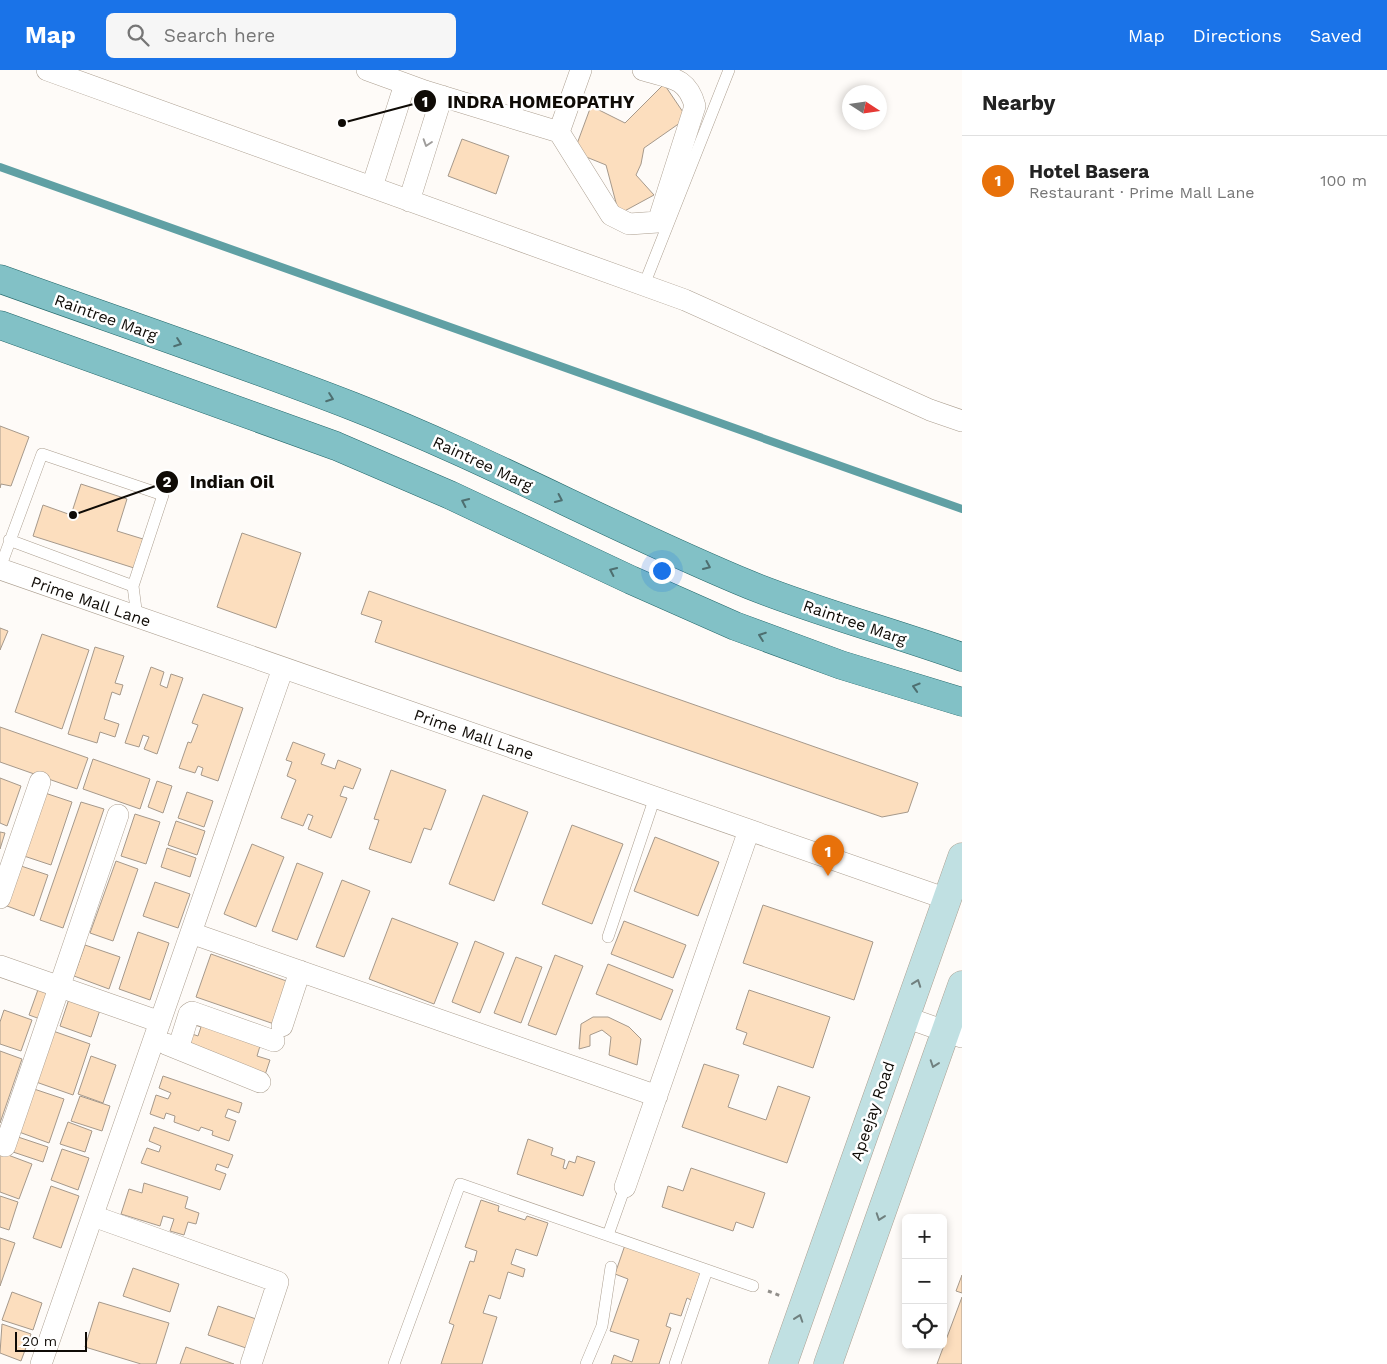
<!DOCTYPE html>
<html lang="en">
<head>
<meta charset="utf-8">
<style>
  :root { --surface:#fff; --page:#f6f6f6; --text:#222; --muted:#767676; --line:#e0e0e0; --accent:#1a73e8 }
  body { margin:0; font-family:"Work Sans",sans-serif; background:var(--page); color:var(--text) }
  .controls { position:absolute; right:15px; bottom:15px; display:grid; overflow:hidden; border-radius:8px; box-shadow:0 2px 8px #0003 }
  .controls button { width:45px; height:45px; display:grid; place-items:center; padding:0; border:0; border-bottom:1px solid var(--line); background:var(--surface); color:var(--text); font:25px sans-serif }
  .compass { position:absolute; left:842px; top:15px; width:45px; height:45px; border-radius:50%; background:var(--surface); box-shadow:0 2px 8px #0003; rotate:102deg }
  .scale { position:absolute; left:15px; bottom:12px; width:72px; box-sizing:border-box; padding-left:5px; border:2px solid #0f0b06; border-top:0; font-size:14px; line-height:18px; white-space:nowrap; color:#0f0b06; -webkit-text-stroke:4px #fff; paint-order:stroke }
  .you { position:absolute; left:661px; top:500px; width:18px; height:18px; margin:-12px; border:4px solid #fff; border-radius:50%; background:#1a73e8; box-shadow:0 0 0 8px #1a73e833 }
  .badge { display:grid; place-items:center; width:32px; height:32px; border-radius:50%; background:var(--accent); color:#fff; font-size:16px; font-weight:700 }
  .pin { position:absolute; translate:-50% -41px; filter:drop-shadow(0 1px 2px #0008) }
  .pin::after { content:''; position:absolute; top:26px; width:18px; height:15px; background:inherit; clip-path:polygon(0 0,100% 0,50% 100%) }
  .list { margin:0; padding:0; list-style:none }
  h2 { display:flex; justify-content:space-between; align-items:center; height:65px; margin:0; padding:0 20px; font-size:21px }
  h2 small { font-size:16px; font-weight:400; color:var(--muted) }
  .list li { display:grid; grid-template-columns:32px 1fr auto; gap:15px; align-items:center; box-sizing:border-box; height:90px; padding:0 20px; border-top:1px solid var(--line) }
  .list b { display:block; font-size:19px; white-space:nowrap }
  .list p { margin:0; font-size:16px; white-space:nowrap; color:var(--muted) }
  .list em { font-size:16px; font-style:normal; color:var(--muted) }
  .icon { flex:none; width:28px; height:28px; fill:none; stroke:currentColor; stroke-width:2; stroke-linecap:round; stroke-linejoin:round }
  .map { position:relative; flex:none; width:962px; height:1294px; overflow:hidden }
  header { display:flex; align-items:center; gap:30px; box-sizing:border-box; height:70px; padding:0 25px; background:var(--accent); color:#fff }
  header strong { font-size:24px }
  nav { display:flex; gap:28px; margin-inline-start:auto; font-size:18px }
  .search { width:350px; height:45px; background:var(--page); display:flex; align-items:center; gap:12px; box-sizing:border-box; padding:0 18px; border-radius:8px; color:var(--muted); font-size:19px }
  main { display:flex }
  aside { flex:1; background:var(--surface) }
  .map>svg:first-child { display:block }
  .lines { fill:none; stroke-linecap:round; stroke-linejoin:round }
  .stream { stroke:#60a0a4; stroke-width:8 }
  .building { fill:#fcdebe; stroke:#a6998b }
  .lane-casing { stroke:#ac9f90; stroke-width:12 }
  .street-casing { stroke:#ac9f90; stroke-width:22 }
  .secondary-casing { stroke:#ac9f90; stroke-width:29 }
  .primary-casing { stroke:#23676a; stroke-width:29 }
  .path { stroke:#918e8a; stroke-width:3; stroke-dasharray:4 4; stroke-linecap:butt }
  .lane { stroke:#fff; stroke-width:11 }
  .street { stroke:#fff; stroke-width:21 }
  .secondary { stroke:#c0e0e2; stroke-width:28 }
  .primary { stroke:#82c1c6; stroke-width:28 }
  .oneway { stroke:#9f9d9b }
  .oneway2 { stroke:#4e6f70 }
  .oneway3 { stroke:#70807f }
  .labels { text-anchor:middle; stroke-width:5; stroke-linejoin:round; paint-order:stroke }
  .street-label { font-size:16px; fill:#0f0b06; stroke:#fff }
  .leader { fill:none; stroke:#0f0b06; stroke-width:2 }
  .callout-dot { fill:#0f0b06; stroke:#fff; stroke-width:2 }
  .mark-label { font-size:15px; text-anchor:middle; font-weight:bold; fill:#fff }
  .callout-label { font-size:18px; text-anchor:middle; font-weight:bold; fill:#0f0b06; stroke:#fff; stroke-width:5; stroke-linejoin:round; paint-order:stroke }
</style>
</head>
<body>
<header>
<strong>Map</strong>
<div class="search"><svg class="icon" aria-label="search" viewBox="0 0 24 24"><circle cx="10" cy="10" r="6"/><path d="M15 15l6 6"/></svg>Search here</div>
<nav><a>Map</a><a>Directions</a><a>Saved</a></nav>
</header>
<main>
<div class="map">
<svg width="962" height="1294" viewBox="0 0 962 1294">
  <rect width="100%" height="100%" fill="#fefbf8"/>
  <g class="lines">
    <path class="stream" d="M0 97 962 439"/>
  </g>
  <path class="building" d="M664 14 687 48 644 78 641 94 636 105 654 125 619 144 606 95 574 82 591 36 625 53Z
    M462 69 509 86 496 124 448 106Z
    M0 356 29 367 11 416 1 414 0 418Z
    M81 414 127 429 117 461 143 469 134 498 33 466 43 435 71 445Z
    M242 463 301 483 276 558 217 537Z
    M369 521 918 713 908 742 882 747 375 572 382 551 361 544Z
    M0 558 8 561 0 580Z
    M42 564 89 580 62 659 15 642Z
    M95 577 124 586 115 613 123 615 120 625 112 622 104 649 119 654 115 667 100 662 97 673 68 664Z
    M151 597 164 602 160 615 167 618 171 604 183 608 157 684 144 679 149 667 143 665 139 677 125 673Z
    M203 624 243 638 218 711 201 705 203 698 198 696 195 703 179 698 188 672 191 673 198 655 192 653Z
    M0 657 88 688 77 719 0 692Z
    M293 672 325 684 321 694 335 699 338 690 361 699 353 719 344 716 340 726 347 728 331 768 308 759 313 746 308 744 303 756 281 748 296 710 287 706 292 692 286 690Z
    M93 689 150 709 140 739 83 719Z
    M391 700 446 720 431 760 424 758 411 793 369 779 379 750 374 749Z
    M0 708 21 716 7 756 0 753Z
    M157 711 172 716 163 743 148 737Z
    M187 722 213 731 204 757 178 748Z
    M45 723 72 732 51 795 24 786Z
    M483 725 528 742 494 831 449 814Z
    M81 732 104 739 63 858 40 850Z
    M135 744 160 752 146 794 121 786Z
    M176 751 205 761 197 785 168 775Z
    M572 755 623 774 592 854 542 834Z
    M0 762 5 763 0 779Z
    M655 767 719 792 698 846 634 821Z
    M252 774 284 787 256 857 224 844Z
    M167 778 196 788 190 807 161 797Z
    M116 791 138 799 113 871 90 863Z
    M297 793 323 803 297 870 272 861Z
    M21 796 48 805 34 846 7 836Z
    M342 810 370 821 344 887 316 877Z
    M155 812 190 824 178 858 143 846Z
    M763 835 873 872 854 930 743 893Z
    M392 848 458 873 434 934 369 909Z
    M624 851 686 875 673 908 611 884Z
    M138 862 169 873 150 930 119 919Z
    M475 871 504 883 480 943 452 932Z
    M85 875 120 887 109 919 74 906Z
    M211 884 292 913 277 955 196 927Z
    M555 885 583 896 556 965 528 955Z
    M516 887 542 897 521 953 494 943Z
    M608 894 673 920 661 950 596 924Z
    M40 914 54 919 43 950 29 945Z
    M749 920 830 947 813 998 743 974 747 963 736 959Z
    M70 926 101 937 91 967 60 956Z
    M4 940 32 950 21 981 0 974V952Z
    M194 945 260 976 257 986 270 990 264 1008 183 980 189 963 198 966 201 957 189 953Z
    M593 947H608L629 957 641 969 637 995 609 985 611 967 602 960 590 965V976L579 979 581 954Z
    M53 961 90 974 73 1025 36 1012Z
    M0 981 22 989 0 1053Z
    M91 986 116 995 103 1033 78 1024Z
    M704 994 739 1005 728 1037 766 1050 778 1016 810 1027 787 1093 682 1057Z
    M163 1006 242 1033 239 1043 228 1039 225 1047 236 1051 229 1071 212 1065 213 1061 201 1057 199 1061 174 1052 175 1046 166 1043 164 1049 150 1044 156 1025 168 1029 171 1023 159 1018Z
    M34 1019 64 1029 49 1073 19 1062Z
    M80 1026 110 1036 102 1061 71 1051Z
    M68 1052 92 1061 85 1082 60 1074Z
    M154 1057 233 1085 228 1098 217 1094 215 1100 226 1104 220 1120 141 1093 147 1078 159 1082 161 1076 149 1071Z
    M18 1067 48 1077 43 1092 13 1082Z
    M528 1069 553 1078 551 1085 565 1090 563 1098 566 1099 569 1091 575 1093 577 1086 595 1092 583 1126 517 1104Z
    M62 1079 89 1088 78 1120 51 1110Z
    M0 1082 32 1094 19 1129 0 1122Z
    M691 1098 765 1123 753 1158 736 1152 733 1161 662 1137 668 1116 683 1121Z
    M144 1113 188 1127 185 1138 199 1143 196 1154 188 1152 184 1165 170 1161 174 1149 163 1146 160 1156 121 1144 129 1119 142 1123Z
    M51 1116 79 1126 61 1178 33 1168Z
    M0 1126 18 1132 9 1160 0 1157Z
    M481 1130 499 1136 498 1141 525 1150 527 1146 548 1153 537 1186 516 1179 511 1194 525 1199 523 1207 508 1202 500 1229 489 1225 483 1243 497 1247 482 1294H441L454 1255 449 1253 470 1191 474 1192 477 1181 465 1177Z
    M0 1168 15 1173 0 1216Z
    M625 1175 701 1202 691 1230 687 1228 681 1246 670 1243 666 1256 671 1258 659 1294H611L614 1285 632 1292 639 1270 610 1261 628 1209 615 1204Z
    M133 1198 179 1214 170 1242 123 1226Z
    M962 1205V1223L956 1221Z
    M12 1222 42 1233 33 1260 2 1250Z
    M962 1227V1294H937Z
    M99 1232 169 1253 156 1294H141L85 1277Z
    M218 1236 259 1250 249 1279 208 1265Z
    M2 1254 31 1264 21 1291 0 1283Z
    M186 1277 234 1294H180Z"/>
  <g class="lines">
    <defs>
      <path id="lane" d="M644 215 729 0
        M9 470 133 516 137 547
        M0 498 42 384 163 425 133 516
        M608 867 655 727
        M608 1165 625 1117
        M394 1294 460 1114 753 1216
        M586 1294 602 1256 611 1197
        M675 1294 707 1200"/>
      <path id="street" d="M47 0 685 230 930 340 962 351
        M367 0 425 21 559 62 581 0
        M559 62 611 145 629 154 658 152 695 36C687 6 669 8 643 0
        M372 117 405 14
        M409 131 442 26
        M0 499 947 829
        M0 828 40 712
        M191 863 657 1026
        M0 896 160 952
        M905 947 962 967
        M282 956 300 901
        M166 974 260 1012
        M178 979 189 944 192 942 274 971
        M5 1076 118 745
        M625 1117 749 760
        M93 1146 278 1212 251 1294
        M41 1294 283 598"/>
      <path id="secondary" d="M783 1294 962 787
        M828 1294 962 915"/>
      <path id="primary" d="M0 209C117 251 236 291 352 336 488 389 616 460 750 515 820 543 892 562 962 587
        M0 255 336 376 450 425 631 510 735 556 841 595 962 632"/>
    </defs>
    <use href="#lane" class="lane-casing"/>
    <use href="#street" class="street-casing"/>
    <use href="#secondary" class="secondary-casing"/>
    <use href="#primary" class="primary-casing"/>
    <path class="path" d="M768 1221 781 1226"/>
    <use href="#lane" class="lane"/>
    <use href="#street" class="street"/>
    <use href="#secondary" class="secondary"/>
    <use href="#primary" class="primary"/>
  </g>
  <defs><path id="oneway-chevron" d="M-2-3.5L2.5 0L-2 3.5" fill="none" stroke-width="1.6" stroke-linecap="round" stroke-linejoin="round" transform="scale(1.25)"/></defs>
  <use class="oneway" href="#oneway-chevron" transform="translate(427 73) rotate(108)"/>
  <g class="oneway2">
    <use href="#oneway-chevron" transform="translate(178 273) rotate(20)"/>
    <use href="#oneway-chevron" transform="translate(330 328) rotate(20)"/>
    <use href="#oneway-chevron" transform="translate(559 429) rotate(25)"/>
    <use href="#oneway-chevron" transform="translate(465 432) rotate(-155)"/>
    <use href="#oneway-chevron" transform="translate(707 496) rotate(24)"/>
    <use href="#oneway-chevron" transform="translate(613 501) rotate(-155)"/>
    <use href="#oneway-chevron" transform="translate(762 566) rotate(-160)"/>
    <use href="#oneway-chevron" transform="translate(916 617) rotate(-163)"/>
  </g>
  <g class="oneway3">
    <use href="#oneway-chevron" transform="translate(917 913) rotate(-70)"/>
    <use href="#oneway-chevron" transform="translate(934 994) rotate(109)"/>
    <use href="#oneway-chevron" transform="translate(880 1147) rotate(109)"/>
    <use href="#oneway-chevron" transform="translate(799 1248) rotate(-71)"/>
  </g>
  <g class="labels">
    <g class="street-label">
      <text transform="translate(106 247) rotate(20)" y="6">Raintree Marg</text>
      <text transform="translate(483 393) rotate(25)" y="6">Raintree Marg</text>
      <text transform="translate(91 531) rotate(19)" y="6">Prime Mall Lane</text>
      <text transform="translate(855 552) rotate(19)" y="6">Raintree Marg</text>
      <text transform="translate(474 664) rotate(19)" y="6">Prime Mall Lane</text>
      <text transform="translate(872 1041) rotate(-71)" y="6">Apeejay Road</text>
    </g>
  </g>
  <path class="leader" d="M342 53L425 31M73 445L167 412"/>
  <g class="callout-dot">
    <circle cx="342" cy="53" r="5"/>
    <circle cx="73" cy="445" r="5"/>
    <circle cx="425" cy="31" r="12"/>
    <circle cx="167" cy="412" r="12"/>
  </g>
  <g class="mark-label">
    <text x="425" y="37">1</text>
    <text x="167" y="417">2</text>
  </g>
  <g class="callout-label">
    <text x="541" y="38">INDRA HOMEOPATHY</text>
    <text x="232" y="418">Indian Oil</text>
  </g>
</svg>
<div class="controls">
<button>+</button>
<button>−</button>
<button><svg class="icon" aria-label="locate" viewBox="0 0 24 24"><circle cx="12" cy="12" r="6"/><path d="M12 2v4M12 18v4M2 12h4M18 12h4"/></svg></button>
</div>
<svg class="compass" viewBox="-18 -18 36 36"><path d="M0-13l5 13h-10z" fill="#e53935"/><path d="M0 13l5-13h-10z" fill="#767676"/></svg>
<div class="scale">20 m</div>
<div class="you"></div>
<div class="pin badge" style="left:828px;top:806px;background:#e8710a">1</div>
</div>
<aside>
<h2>Nearby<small></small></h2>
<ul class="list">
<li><span class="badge" style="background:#e8710a">1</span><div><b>Hotel Basera</b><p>Restaurant · Prime Mall Lane</p></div><em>100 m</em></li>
</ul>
</aside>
</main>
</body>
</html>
